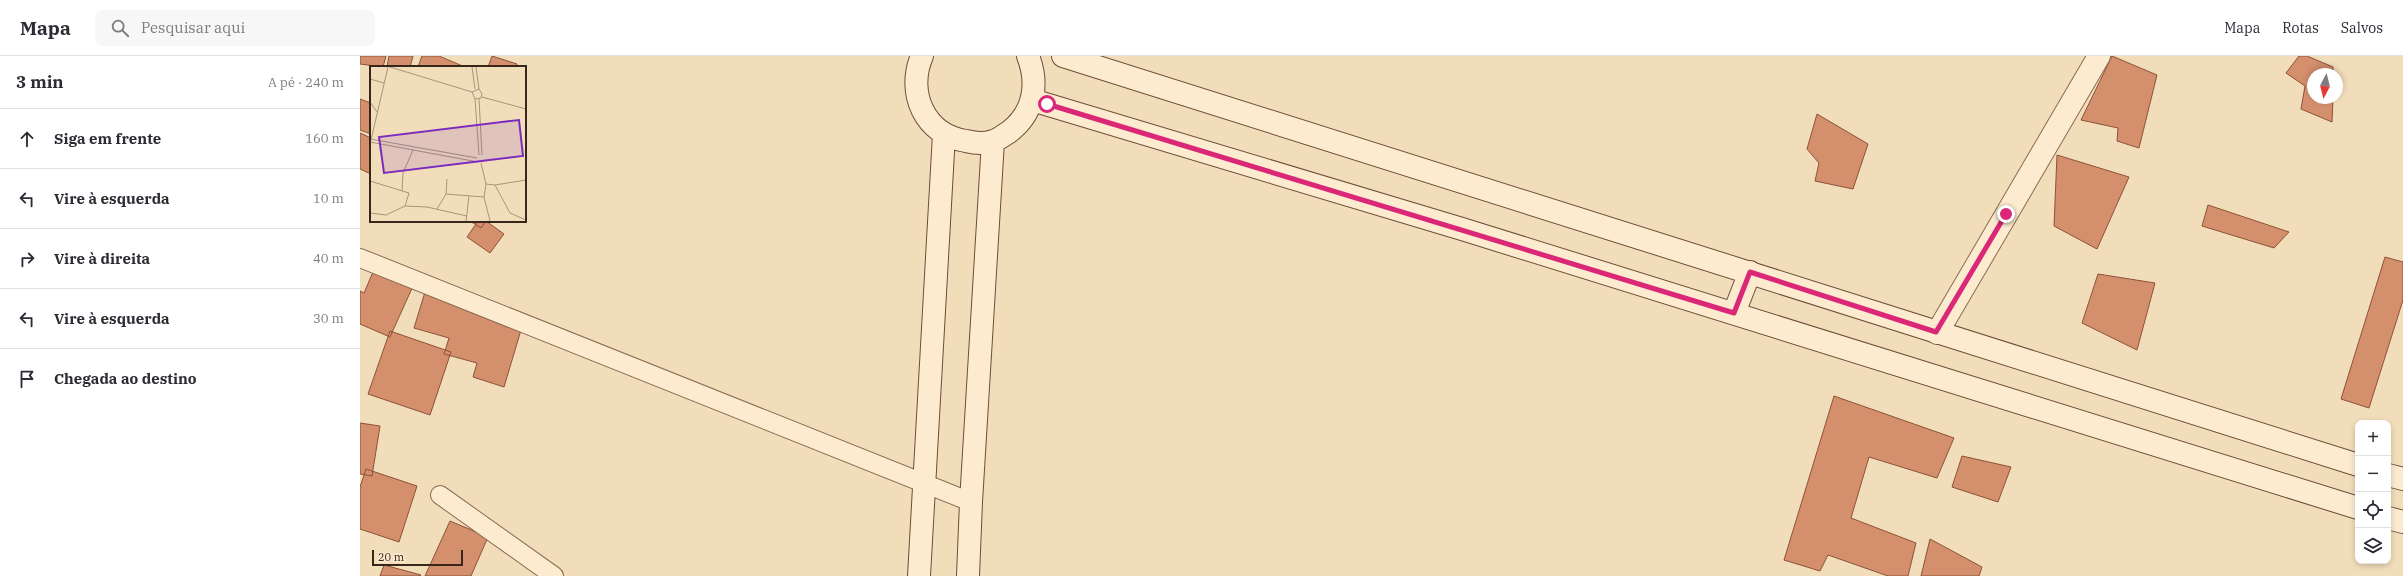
<!DOCTYPE html>
<html lang="pt">
<head>
<meta charset="utf-8">
<style>
  :root { --surface:#fff; --page:#f7f7f7; --text:#2b2b33; --muted:#7c7c81; --line:#e1e1e2 }
  body { margin:0; font-family:"IBM Plex Serif",serif; background:var(--page); color:var(--text) }
  .controls { position:absolute; right:12px; bottom:12px; display:grid; overflow:hidden; border-radius:8px; box-shadow:0 2px 6px #0003 }
  .controls button { width:36px; height:36px; display:grid; place-items:center; padding:0; border:0; border-bottom:1px solid var(--line); background:var(--surface); color:var(--text); font:20px sans-serif }
  .compass { position:absolute; left:1947px; top:12px; width:36px; height:36px; border-radius:50%; background:var(--surface); box-shadow:0 2px 6px #0003; rotate:187deg }
  .scale { position:absolute; left:12px; bottom:10px; width:91px; box-sizing:border-box; padding-left:4px; border:2px solid #39261a; border-top:0; font-size:11px; line-height:14px; white-space:nowrap; color:#39261a; -webkit-text-stroke:3px #f9e8cc; paint-order:stroke }
  .stop { position:absolute; width:12px; height:12px; margin:-9px; border:3px solid #db2777; border-radius:50%; background:#fff }
  .stop.end { background:#db2777; border-color:#fff; box-shadow:0 1px 4px #0008 }
  .list { margin:0; padding:0; list-style:none }
  h2 { display:flex; justify-content:space-between; align-items:center; height:52px; margin:0; padding:0 16px; font-size:17px }
  h2 small { font-size:13px; font-weight:400; color:var(--muted) }
  .list li { display:grid; grid-template-columns:26px 1fr auto; gap:12px; align-items:center; box-sizing:border-box; height:60px; padding:0 16px; border-top:1px solid var(--line) }
  .list b { display:block; font-size:15px; white-space:nowrap }
  .list em { font-size:13px; font-style:normal; color:var(--muted) }
  .icon { flex:none; width:22px; height:22px; fill:none; stroke:currentColor; stroke-width:2; stroke-linecap:round; stroke-linejoin:round }
  .map { position:relative; flex:none; width:2043px; height:520px; overflow:hidden }
  header { display:flex; align-items:center; gap:24px; box-sizing:border-box; height:56px; padding:0 20px; background:var(--surface); border-bottom:1px solid var(--line) }
  header strong { font-size:19px }
  nav { display:flex; gap:22px; margin-inline-start:auto; font-size:14px }
  .search { width:280px; height:36px; background:var(--page); display:flex; align-items:center; gap:10px; box-sizing:border-box; padding:0 14px; border-radius:8px; color:var(--muted); font-size:15px }
  main { display:flex }
  aside { flex:1; background:var(--surface) }
  .map>svg:first-child { display:block }
  .building { fill:#d48f6d; stroke:#8d5237 }
  .lines { fill:none; stroke-linecap:round; stroke-linejoin:round }
  .lane-casing { stroke:#8b6c53; stroke-width:20 }
  .street-casing { stroke:#8b6c53; stroke-width:24 }
  .secondary-casing { stroke:#6d4d37; stroke-width:24 }
  .lane { stroke:#fcebcf; stroke-width:18 }
  .street { stroke:#fcebcf; stroke-width:22 }
  .secondary { stroke:#fcebcf; stroke-width:22 }
  .route { stroke:#db2777; stroke-width:5 }
  .inset-road { fill:none; stroke:#a8947b; stroke-width:1 }
  .view { fill:#7b2cbf; fill-opacity:0.15; stroke:#7b2cbf; stroke-width:2 }
  .inset-edge { fill:none; stroke:#39261a; stroke-width:2 }
</style>
</head>
<body>
<header>
<strong>Mapa</strong>
<div class="search"><svg class="icon" aria-label="search" viewBox="0 0 24 24"><circle cx="10" cy="10" r="6"/><path d="M15 15l6 6"/></svg>Pesquisar aqui</div>
<nav><a>Mapa</a><a>Rotas</a><a>Salvos</a></nav>
</header>
<main>
<aside>
<h2>3 min<small>A pé · 240 m</small></h2>
<ul class="list">
<li><svg class="icon" aria-label="ahead" viewBox="0 0 24 24"><path d="M12 20V5M6 11l6-6 6 6"/></svg><div><b>Siga em frente</b></div><em>160 m</em></li>
<li><svg class="icon" aria-label="left" viewBox="0 0 24 24"><path d="M17 20v-9H6M10 6l-5 5 5 5"/></svg><div><b>Vire à esquerda</b></div><em>10 m</em></li>
<li><svg class="icon" aria-label="right" viewBox="0 0 24 24"><path d="M7 20v-9h11M14 6l5 5-5 5"/></svg><div><b>Vire à direita</b></div><em>40 m</em></li>
<li><svg class="icon" aria-label="left" viewBox="0 0 24 24"><path d="M17 20v-9H6M10 6l-5 5 5 5"/></svg><div><b>Vire à esquerda</b></div><em>30 m</em></li>
<li><svg class="icon" aria-label="arrive" viewBox="0 0 24 24"><path d="M6 21V4h12l-3 4 3 4H6"/></svg><div><b>Chegada ao destino</b></div></li>
</ul>
</aside>
<div class="map">
<svg width="2043" height="520" viewBox="0 0 2043 520">
  <rect width="100%" height="100%" fill="#f2ddbb"/>
  <path class="building" d="M0 0H26L23 11 0 8Z
    M29 0H53L50 11H27Z
    M62 0H79L105 11H58Z
    M132 0 157 8 156 11H128Z
    M1752 0 1797 19 1779 92 1757 85 1758 72 1721 64Z
    M1939 0H1947L1973 11V18H1953V42H1973L1972 66 1941 53 1945 30 1926 17Z
    M0 43 11 47V78L0 74Z
    M1457 58 1508 88 1493 133 1455 125 1459 107 1447 93Z
    M0 77 11 82V118L0 113Z
    M1697 99 1769 121 1737 193 1694 170Z
    M1848 149 1929 176 1914 192 1842 170Z
    M110 165H126L121 172Z
    M118 165H126L144 178 130 197 107 181Z
    M2025 201 2043 206V244L2009 352 1981 343Z
    M19 202 58 219 30 281 0 268V235L4 237Z
    M1738 218 1795 227 1777 294 1722 267Z
    M65 236 164 264 144 331 113 321 117 307 84 298 89 282 54 272Z
    M30 275 91 296 70 359 8 338Z
    M1474 340 1594 382 1577 422 1509 401 1491 462 1556 487 1548 520H1528L1468 499 1460 515 1424 504Z
    M0 367 20 370 12 420 0 418Z
    M1602 400 1651 411 1638 446 1592 431Z
    M6 413 57 430 39 486 0 473V431Z
    M90 465 128 481 111 520H65Z
    M1570 483 1622 511 1619 520H1561Z
    M24 509 61 519 60 520H20Z"/>
  <g class="lines">
    <defs>
      <path id="lane" d="M0 202 611 446
        M80 439 194 520"/>
      <path id="street" d="M1577 277 1739 0"/>
      <path id="secondary" d="M562 0C546 37 565 79 606 85 614 87 625 88 633 85 638 84 644 79 649 76 674 57 679 28 668 0
        M703 0 1998 409
        M672 44 1102 173 1998 452
        M1374 257 1390 216
        M2028 419 2043 423
        M2028 462 2043 466
        M559 520 584 78
        M608 520 611 446 633 85"/>
    </defs>
    <use href="#lane" class="lane-casing"/>
    <use href="#street" class="street-casing"/>
    <use href="#secondary" class="secondary-casing"/>
    <use href="#lane" class="lane"/>
    <use href="#street" class="street"/>
    <use href="#secondary" class="secondary"/>
  </g>
  <g class="lines">
    <path class="route" d="M687 48 1374 257 1390 216 1576 276 1646 158"/>
  </g>
  <g transform="translate(10 10)">
    <rect width="156" height="156" fill="#f2ddbb"/>
    <path class="inset-road" d="M20 1 102 26M102 1 105 23M106 1 109 23 112 28 111 32 105 33 102 26 109 23M0 13 14 17M112 31 156 43M105 33 109 89M109 33 112 89M0 36 7 46M0 73 107 92M1 74 18 1M0 76 108 96M111 97 116 118 125 119 156 114M0 115 39 127 35 140M116 118 114 131 120 155M125 119 140 147 156 154M32 125 33 107 43 84M76 128 114 131M67 143 76 128 77 113M0 147 16 149 35 140 57 141 97 150M96 155 99 130"/>
    <path class="view" d="M149 54 153 90 14 107 9 71Z"/>
    <rect width="156" height="156" class="inset-edge"/>
  </g>
</svg>
<div class="controls">
<button>+</button>
<button>−</button>
<button><svg class="icon" aria-label="locate" viewBox="0 0 24 24"><circle cx="12" cy="12" r="6"/><path d="M12 2v4M12 18v4M2 12h4M18 12h4"/></svg></button>
<button><svg class="icon" aria-label="layers" viewBox="0 0 24 24"><path d="M12 4l9 5-9 5-9-5zM3 14l9 5 9-5"/></svg></button>
</div>
<svg class="compass" viewBox="-18 -18 36 36"><path d="M0-13l5 13h-10z" fill="#e53935"/><path d="M0 13l5-13h-10z" fill="#7c7c81"/></svg>
<div class="scale">20 m</div>
<div class="stop" style="left:687px;top:48px"></div>
<div class="stop end" style="left:1646px;top:158px"></div>
</div>
</main>
</body>
</html>
